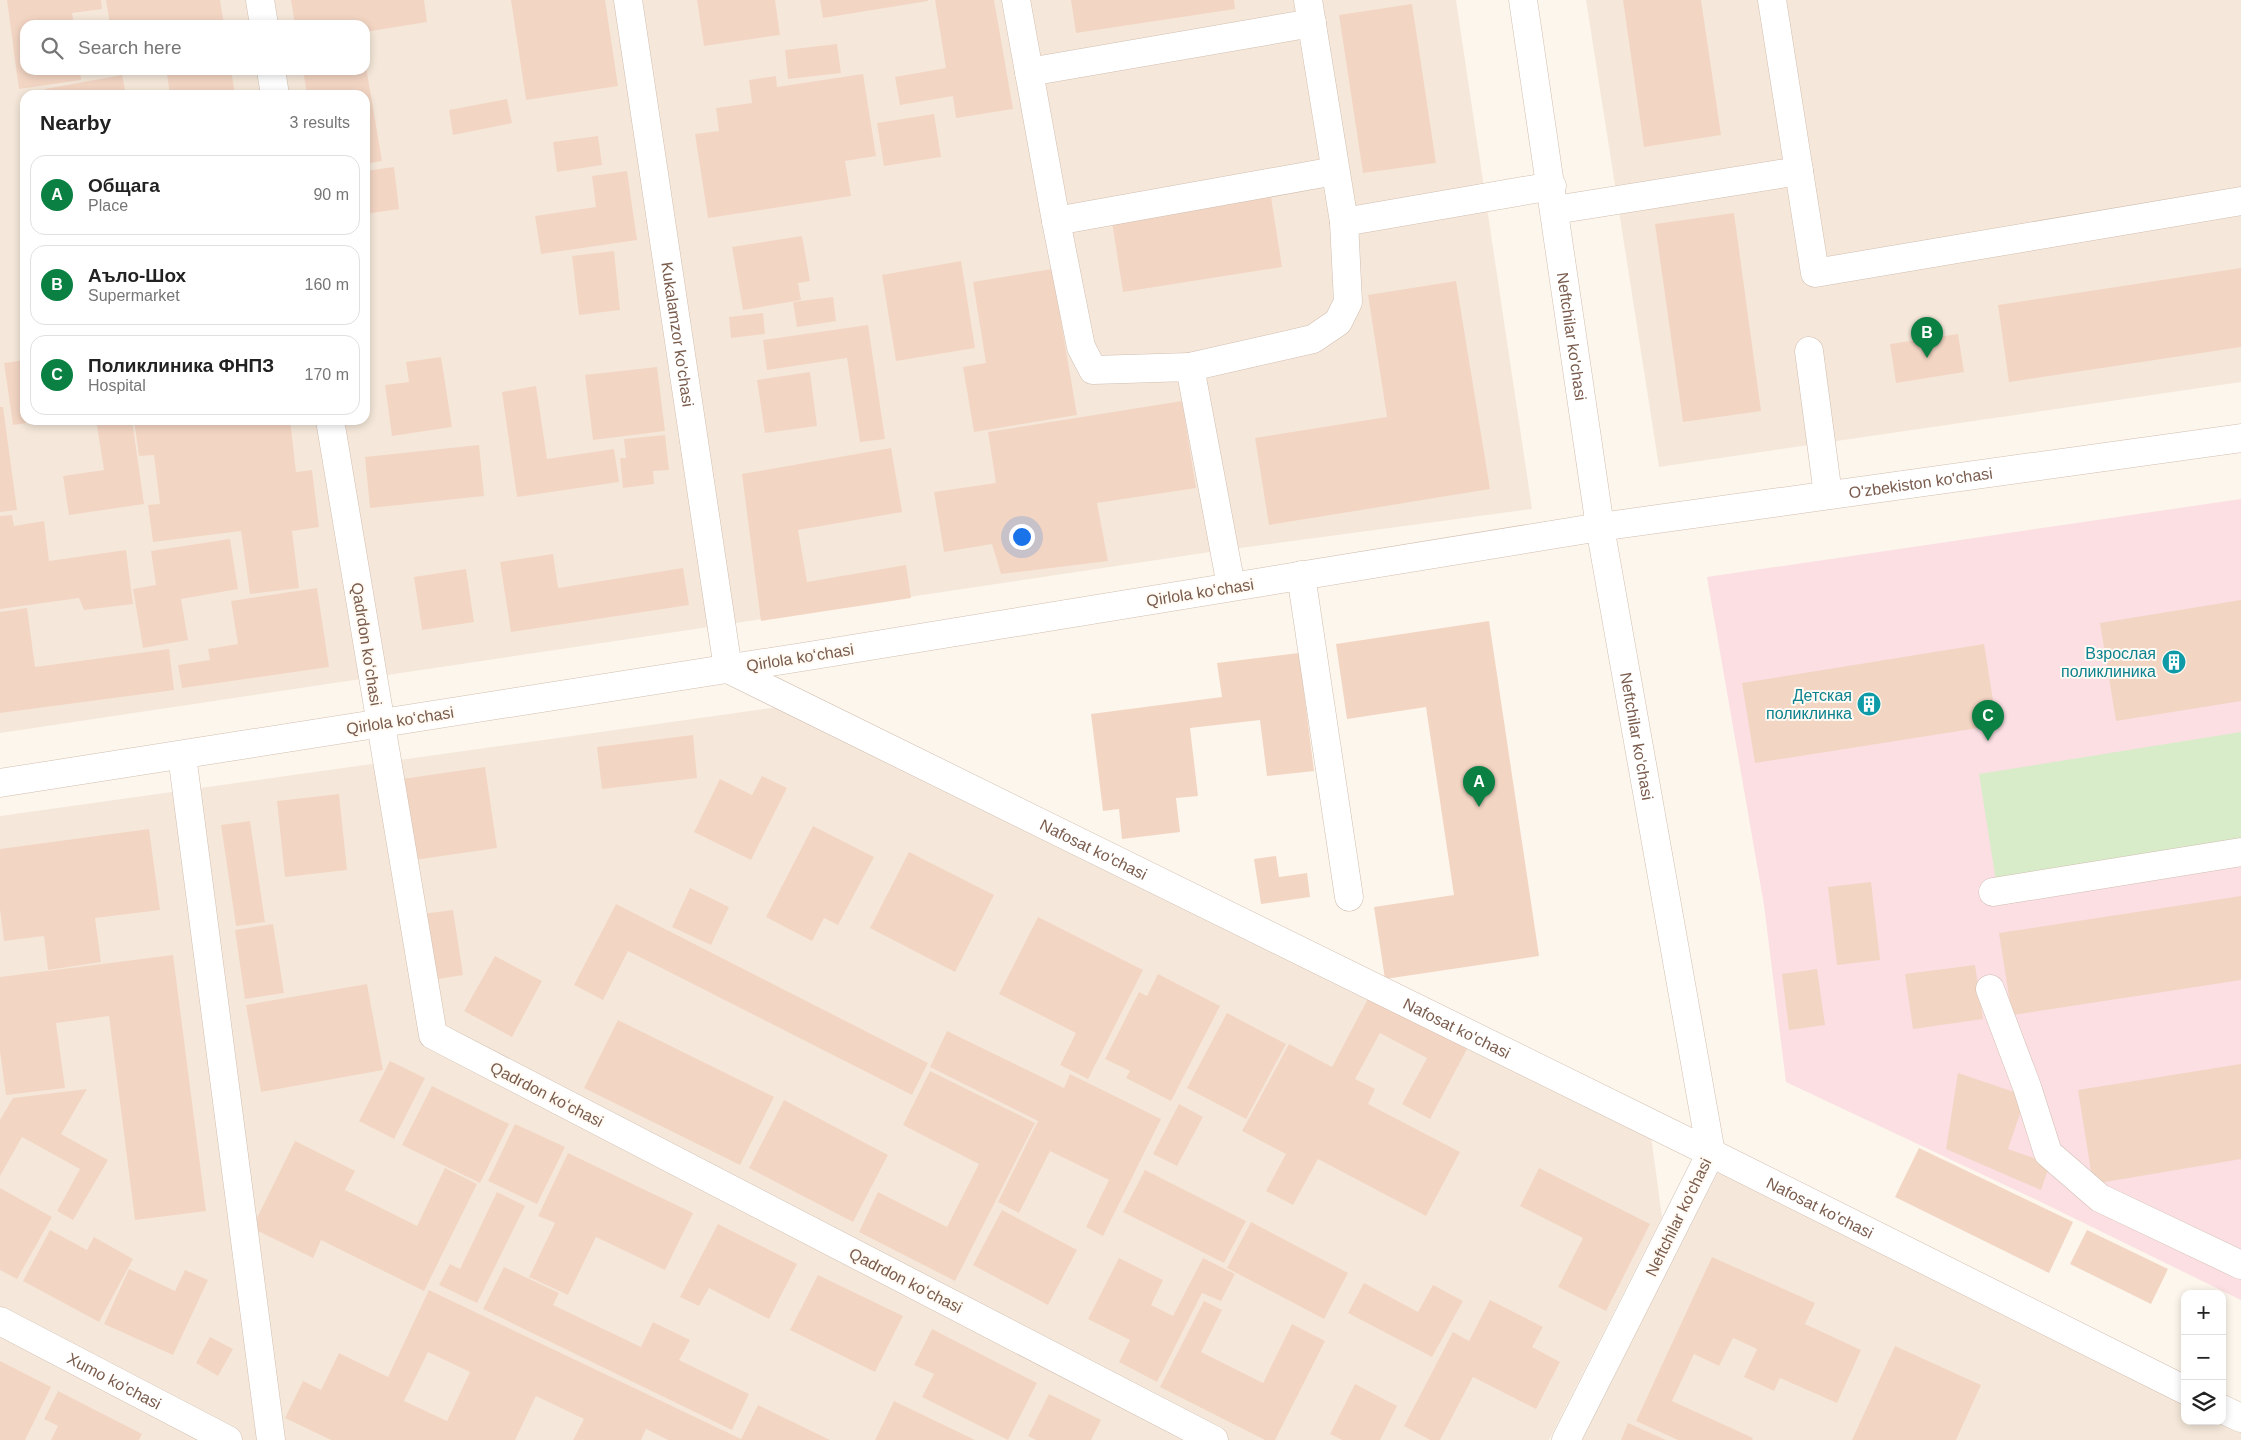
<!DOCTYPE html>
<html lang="en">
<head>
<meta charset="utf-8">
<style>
  :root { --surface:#fff; --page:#f6f6f6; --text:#222; --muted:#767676; --line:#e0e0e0; --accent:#0b8043 }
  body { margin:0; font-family:Arial,sans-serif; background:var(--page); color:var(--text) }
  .controls { position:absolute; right:15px; bottom:15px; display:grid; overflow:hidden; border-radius:10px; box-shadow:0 2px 8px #0003 }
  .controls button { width:45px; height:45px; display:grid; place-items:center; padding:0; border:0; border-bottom:1px solid var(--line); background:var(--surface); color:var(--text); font:25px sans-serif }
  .you { position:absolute; left:1021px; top:536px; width:18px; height:18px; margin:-12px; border:4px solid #fff; border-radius:50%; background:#1a73e8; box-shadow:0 0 0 8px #1a73e833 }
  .badge { display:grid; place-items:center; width:32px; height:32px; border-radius:50%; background:var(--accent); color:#fff; font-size:16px; font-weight:700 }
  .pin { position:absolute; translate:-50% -41px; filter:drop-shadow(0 1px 2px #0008) }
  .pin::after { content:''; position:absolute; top:26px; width:18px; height:15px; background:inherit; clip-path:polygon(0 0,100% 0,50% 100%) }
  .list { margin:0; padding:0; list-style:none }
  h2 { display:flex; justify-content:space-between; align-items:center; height:65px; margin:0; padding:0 20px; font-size:21px }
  h2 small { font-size:16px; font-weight:400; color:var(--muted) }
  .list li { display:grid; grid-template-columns:32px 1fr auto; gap:15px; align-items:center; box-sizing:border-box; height:80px; margin:0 10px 10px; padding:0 10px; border:1px solid var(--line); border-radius:15px }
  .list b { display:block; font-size:19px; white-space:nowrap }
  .list p { margin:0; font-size:16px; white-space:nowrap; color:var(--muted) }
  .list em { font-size:16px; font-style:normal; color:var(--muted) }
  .icon { flex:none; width:28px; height:28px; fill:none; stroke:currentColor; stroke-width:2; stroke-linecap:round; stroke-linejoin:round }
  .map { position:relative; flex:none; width:2241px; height:1440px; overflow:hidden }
  .search { position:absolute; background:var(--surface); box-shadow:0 2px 8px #0003; left:20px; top:20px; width:350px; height:55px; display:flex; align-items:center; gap:12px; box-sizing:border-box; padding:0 18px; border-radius:15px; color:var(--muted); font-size:19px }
  .panel { position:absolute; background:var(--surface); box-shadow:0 2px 8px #0003; left:20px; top:90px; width:350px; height:335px; border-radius:15px }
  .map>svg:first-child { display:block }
  .residential { fill:#f5e8da; fill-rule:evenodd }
  .medical { fill:#fbdfe3 }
  .green { fill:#d8ecc9 }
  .building { fill:#f3d5c3; fill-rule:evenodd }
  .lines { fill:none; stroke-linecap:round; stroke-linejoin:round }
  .minor-casing { stroke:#d1beb0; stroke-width:29 }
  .minor { stroke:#fff; stroke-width:28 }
  .labels { text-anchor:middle; stroke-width:4; stroke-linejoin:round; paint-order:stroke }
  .street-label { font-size:16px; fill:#7a5c4d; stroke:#fffaf3 }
  .culture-label { font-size:16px; fill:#0d838f; stroke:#fffaf3; text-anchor:end }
</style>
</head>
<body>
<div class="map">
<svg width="2241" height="1440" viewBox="0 0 2241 1440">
  <rect width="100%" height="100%" fill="#fdf6ec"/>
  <path class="residential" d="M0 0H1456L1532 509 1217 551 0 733ZM25 25H365V70H25ZM25 95H365V420H25Z
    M1586 0H2241V382L1659 467Z
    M793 705 1651 1136 1662 1217 1549 1440H0V816Z
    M1723 1162 2185 1391V1421H2222L2241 1419V1440H1579Z"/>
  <path class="medical" d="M2241 499V1300L2039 1201 1786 1082 1764 905 1707 577Z"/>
  <path class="green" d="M2241 732V842L1996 881 1979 774Z"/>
  <path class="building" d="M7 0H101L102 9 72 13 74 25H25V70H80L81 80 19 89Z
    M106 0H220L224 25H110Z
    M291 0H424L427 22 365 32V25H295Z
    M511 0H605L618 86 526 100Z
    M697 0H775L780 35 704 46Z
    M820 0H928V1L823 18Z
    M935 0H994L1013 109 956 118 953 96 900 105 895 77 946 68Z
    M1071 0H1234L1235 9 1076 33Z
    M1623 0H1701L1721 135 1644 147Z
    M1412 4 1436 163 1363 173 1339 15Z
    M837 44 841 73 788 79 785 50Z
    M365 61 382 161 365 164V95H307L303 70H365Z
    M192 70H231L235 95H170L167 74Z
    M863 74 876 156 845 161 851 196 708 218 695 134 719 131 716 108 752 103 749 80 776 76 777 87Z
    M122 75 126 95H46L45 89Z
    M507 99 512 123 453 135 449 110Z
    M934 114 941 157 884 166 877 123Z
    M598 136 602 165 557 172 553 142Z
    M394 167 399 209 365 214V171Z
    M627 171 637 240 541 254 535 216 596 207 592 176Z
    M1271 197 1282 267 1123 292 1112 222Z
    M1734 213 1761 411 1683 422 1655 224Z
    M802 236 810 281 798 283 801 300 743 310 732 247Z
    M614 251 620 310 579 315 572 256Z
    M961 261 975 348 896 361 882 275Z
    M2241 268V347L2009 382 1998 305Z
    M1052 269 1077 415 974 432 963 367 986 363 973 282Z
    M1456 281 1490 489 1269 525 1255 438 1387 417 1368 295Z
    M833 297 836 321 797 327 793 302Z
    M763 313 765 334 731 338 729 317Z
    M868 325 885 439 860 442 847 358 767 370 763 340Z
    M1958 334 1964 372 1896 383 1890 344Z
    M441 357 452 427 392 436 385 385 409 382 406 362Z
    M25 360V420L41 421 13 425 4 363Z
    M657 367 665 431 593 440 585 375Z
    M810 372 817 426 765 433 757 380Z
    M536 386 547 459 614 449 619 482 517 497 502 392Z
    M1182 401 1196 488 1097 503 1108 561 1001 574 992 544 944 552 934 492 996 483 988 432Z
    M0 407H3L17 510 0 512Z
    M96 420H132L144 504 69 515 63 476 104 470Z
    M134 420H290L296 472 312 470 319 527 292 531 299 588 250 594 241 531 153 542 148 505 160 504 154 455 139 456Z
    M665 435 669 470 653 471 654 484 623 488 620 458H626L624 439Z
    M479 445 484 496 370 508 365 457Z
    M891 448 902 512 798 530 807 582 906 565 911 598 761 621 742 474Z
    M12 515 14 526 44 521 49 561 126 550 133 604 84 610 79 598 0 609V516Z
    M230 539 238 589 181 599 188 640 143 648 133 589 156 585 151 551Z
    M553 554 558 588 683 568 689 605 511 632 500 562Z
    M466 569 474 622 422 630 414 577Z
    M317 588 329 667 182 688 178 665 210 660 208 649 238 644 231 601Z
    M2241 600V701L2116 721 2100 623Z
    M27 608 35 667 169 649 174 690 0 713V612Z
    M1489 621 1539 956 1385 979 1374 907 1454 895 1426 707 1347 719 1336 644Z
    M1984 644 1997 725 1755 763 1742 683Z
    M1299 653 1314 771 1267 776 1260 720 1190 728 1198 796 1176 798 1180 832 1122 839 1119 809 1103 811 1091 714 1222 697 1217 663Z
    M693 735 697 778 602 789 597 747Z
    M485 767 497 848 414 860 402 779Z
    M762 776 787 788 751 860 694 832 720 779 752 795Z
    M339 794 347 870 285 877 277 801Z
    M250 821 265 922 236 926 221 825Z
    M813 826 874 857 838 925 824 918 812 941 766 917Z
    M149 829 160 910 95 918 101 962 48 970 44 936 4 941 0 909V849Z
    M909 852 994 895 955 972 870 928Z
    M1276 856 1279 877 1307 873 1310 897 1261 904 1254 859Z
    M1871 882 1880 960 1837 965 1828 887Z
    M690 888 729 907 711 945 672 927Z
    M2241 896V980L2012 1015 1999 933Z
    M616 904 928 1063 912 1095 628 951 603 1000 574 985Z
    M453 910 463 975 432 980 422 914Z
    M1038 917 1143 970 1088 1079 1060 1065 1076 1033 999 994Z
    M273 924 284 993 245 999 235 930Z
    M173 955 206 1211 135 1220 109 1016 56 1023 65 1088 6 1095 0 1051V977Z
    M495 956 542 981 512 1037 464 1011Z
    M1975 965 1983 1019 1913 1029 1905 974Z
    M1817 969 1825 1025 1789 1030 1782 974Z
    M1158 974 1220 1006 1171 1101 1126 1078 1130 1071 1105 1059 1139 992 1147 996Z
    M367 984 383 1070 261 1092 246 1005Z
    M1370 995 1468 1047 1430 1119 1402 1104 1427 1058 1380 1033 1355 1079 1375 1089 1368 1104 1460 1152 1426 1216 1318 1159 1293 1205 1266 1191 1286 1154 1242 1131 1289 1044 1332 1067Z
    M1227 1013 1286 1044 1246 1119 1187 1088Z
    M618 1020 774 1097 740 1165 584 1088Z
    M947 1031 1064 1088 1070 1074 1161 1119 1103 1236 1086 1227 1109 1180 1050 1151 1019 1213 998 1202 1038 1121 930 1067Z
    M390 1061 425 1078 394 1139 359 1121Z
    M2241 1064V1159L2093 1184 2078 1090Z
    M930 1071 1035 1123 955 1281 859 1232 878 1192 947 1227 979 1164 903 1125Z
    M1958 1073 2026 1096 2008 1149 2050 1164 2041 1190 1946 1149Z
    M432 1086 509 1124 480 1183 402 1145Z
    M87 1089 61 1134 108 1160 73 1220 57 1211 80 1169 22 1137 0 1176V1120L13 1098Z
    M784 1100 888 1155 853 1222 749 1168Z
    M1179 1104 1203 1117 1177 1166 1153 1154Z
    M515 1124 565 1147 537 1204 488 1181Z
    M295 1141 355 1171 345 1190 417 1226 445 1168 477 1184 424 1291 321 1240 313 1258 252 1228Z
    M1919 1148 2073 1222 2049 1273 1895 1197Z
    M568 1153 693 1213 665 1270 596 1237 568 1295 529 1277 555 1223 538 1216Z
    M1539 1168 1650 1224 1606 1311 1558 1287 1583 1238 1520 1206Z
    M1145 1170 1246 1221 1224 1263 1123 1212Z
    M0 1188 52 1217 17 1279 0 1270Z
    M497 1192 525 1206 477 1303 439 1285 450 1264 460 1269Z
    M1002 1210 1077 1250 1048 1305 973 1265Z
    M1251 1222 1348 1273 1324 1319 1227 1268Z
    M718 1224 797 1264 769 1319 709 1288 699 1306 680 1297Z
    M50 1230 87 1250 94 1237 133 1259 99 1322 23 1281Z
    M2087 1230 2168 1269 2151 1304 2070 1264Z
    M1712 1257 1815 1303 1805 1324 1861 1350 1837 1403 1780 1378 1774 1391 1744 1377 1757 1349 1733 1338 1719 1366 1694 1354 1672 1401 1753 1438 1752 1440H1678L1636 1421Z
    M1119 1258 1163 1280 1151 1305 1173 1316 1203 1258 1235 1274 1221 1301 1202 1293 1157 1382 1119 1362 1130 1340 1088 1319Z
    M504 1267 559 1293 553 1305 641 1347 653 1322 690 1340 679 1360 749 1394 732 1430 483 1309Z
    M129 1269 175 1291 185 1270 208 1280 173 1355 104 1324Z
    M818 1275 903 1316 875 1372 790 1330Z
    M1364 1283 1418 1312 1433 1285 1463 1301 1432 1357 1348 1313Z
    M429 1290 741 1439 758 1405 830 1440H668L646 1429 641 1440H573L584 1419 536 1396 515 1440H331L285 1418 303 1381 321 1390 339 1353 388 1377ZM428 1352 470 1372 447 1421 404 1401Z
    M1490 1300 1543 1327 1532 1347 1560 1362 1536 1409 1473 1377 1440 1440H1430L1404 1426 1453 1332 1469 1341Z
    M1204 1301 1222 1310 1201 1352 1263 1383 1292 1324 1325 1341 1275 1440H1265L1160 1387Z
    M932 1329 1037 1383 1008 1440 922 1397 934 1374 914 1365Z
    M210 1337 233 1349 218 1376 196 1363Z
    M1895 1346 1981 1385 1956 1440H1852Z
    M0 1361 51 1387 25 1440H0Z
    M1355 1384 1397 1406 1380 1440H1342L1330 1434Z
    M58 1391 142 1434 139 1440H51L58 1426 44 1419Z
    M1049 1394 1101 1420 1091 1440H1036L1028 1436Z
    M894 1401 975 1440H875Z
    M1628 1423 1666 1440H1621Z"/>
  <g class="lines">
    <defs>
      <g id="minor">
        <path d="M260 0 264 25"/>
        <path id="s1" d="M628 0 728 669 1711 1153 2185 1390"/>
        <path d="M1016 0 1056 221"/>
        <path d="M1308 0 1344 222 1552 186"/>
        <path id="s2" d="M1523 0 1600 527 1711 1153 1566 1440"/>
        <path d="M1772 0 1815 273 2241 201"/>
        <path d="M271 70 275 95"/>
        <path d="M1029 72 1312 23"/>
        <path d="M1555 210 1799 171"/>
        <path d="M1809 351 1828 495"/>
        <path d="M1190 367 1313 339 1338 322 1348 302 1344 222"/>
        <path d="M330 420 433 1035 1214 1440"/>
        <path d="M1301 575 1349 897"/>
        <path d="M1231 586 1190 367 1093 370 1081 347 1056 221 1335 171"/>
        <path d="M182 755 271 1440"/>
        <path id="s3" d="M0 783 815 655 1600 527 2241 438"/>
        <path d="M1993 892 2241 852"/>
        <path d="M1990 989 2027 1087 2048 1153 2100 1198 2241 1265"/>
        <path id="s4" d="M0 1321 228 1440"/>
        <path d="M2222 1409 2241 1418"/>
      </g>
    </defs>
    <use href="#minor" class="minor-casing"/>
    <use href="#minor" class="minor"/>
  </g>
  <defs>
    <symbol id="building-disc" viewBox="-11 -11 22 22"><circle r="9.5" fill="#0f9aa8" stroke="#fffaf3"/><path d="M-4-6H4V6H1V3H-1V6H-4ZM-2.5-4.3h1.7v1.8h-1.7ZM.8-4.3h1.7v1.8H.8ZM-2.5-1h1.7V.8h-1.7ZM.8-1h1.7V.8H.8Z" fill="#fff"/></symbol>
  </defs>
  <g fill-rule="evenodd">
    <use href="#building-disc" x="2160" y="648" width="28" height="28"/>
    <use href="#building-disc" x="1855" y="690" width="28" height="28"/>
  </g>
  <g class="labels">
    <g class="street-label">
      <text dy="6" stroke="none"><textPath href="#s1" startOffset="338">Kukalamzor ko'chasi</textPath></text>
      <text dy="6" stroke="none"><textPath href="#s2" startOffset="340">Neftchilar ko'chasi</textPath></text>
      <text dy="6" stroke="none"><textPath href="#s3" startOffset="1944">O'zbekiston ko'chasi</textPath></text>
      <text transform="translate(1200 592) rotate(-9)" y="6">Qirlola koʻchasi</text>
      <text transform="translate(367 644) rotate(81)" y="6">Qadrdon koʻchasi</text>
      <text transform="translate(800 657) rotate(-9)" y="6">Qirlola koʻchasi</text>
      <text transform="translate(400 720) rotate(-9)" y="6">Qirlola koʻchasi</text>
      <text dy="6" stroke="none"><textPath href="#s2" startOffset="745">Neftchilar ko'chasi</textPath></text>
      <text dy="6" stroke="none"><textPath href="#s1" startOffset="1084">Nafosat ko'chasi</textPath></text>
      <text dy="6" stroke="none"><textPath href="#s1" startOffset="1489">Nafosat ko'chasi</textPath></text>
      <text transform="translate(547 1094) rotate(27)" y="6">Qadrdon koʻchasi</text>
      <text dy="6" stroke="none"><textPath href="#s1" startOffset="1894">Nafosat ko'chasi</textPath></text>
      <text transform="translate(1678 1217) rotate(-64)" y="6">Neftchilar ko'chasi</text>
      <text transform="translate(906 1280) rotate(27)" y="6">Qadrdon koʻchasi</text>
      <text dy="6" stroke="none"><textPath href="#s4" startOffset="129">Xumo ko'chasi</textPath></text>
    </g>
    <g class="culture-label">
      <text x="2156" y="659">Взрослая<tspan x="2156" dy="18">поликлиника</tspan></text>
      <text x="1852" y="701">Детская<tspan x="1852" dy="18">поликлинка</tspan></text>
    </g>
  </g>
</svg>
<div class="controls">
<button>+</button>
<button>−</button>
<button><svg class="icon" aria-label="layers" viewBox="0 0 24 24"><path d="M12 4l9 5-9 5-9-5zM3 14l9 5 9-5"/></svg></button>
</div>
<div class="you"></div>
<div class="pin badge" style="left:1479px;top:807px">A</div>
<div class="pin badge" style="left:1927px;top:358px">B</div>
<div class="pin badge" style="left:1988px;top:741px">C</div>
<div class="search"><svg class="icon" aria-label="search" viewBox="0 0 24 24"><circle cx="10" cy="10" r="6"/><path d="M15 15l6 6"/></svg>Search here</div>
<section class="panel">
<h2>Nearby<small>3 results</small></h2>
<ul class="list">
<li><span class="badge">A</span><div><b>Общага</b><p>Place</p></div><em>90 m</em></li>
<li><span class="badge">B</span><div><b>Аъло-Шох</b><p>Supermarket</p></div><em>160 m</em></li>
<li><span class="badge">C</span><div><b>Поликлиника ФНПЗ</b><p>Hospital</p></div><em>170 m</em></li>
</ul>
</section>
</div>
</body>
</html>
